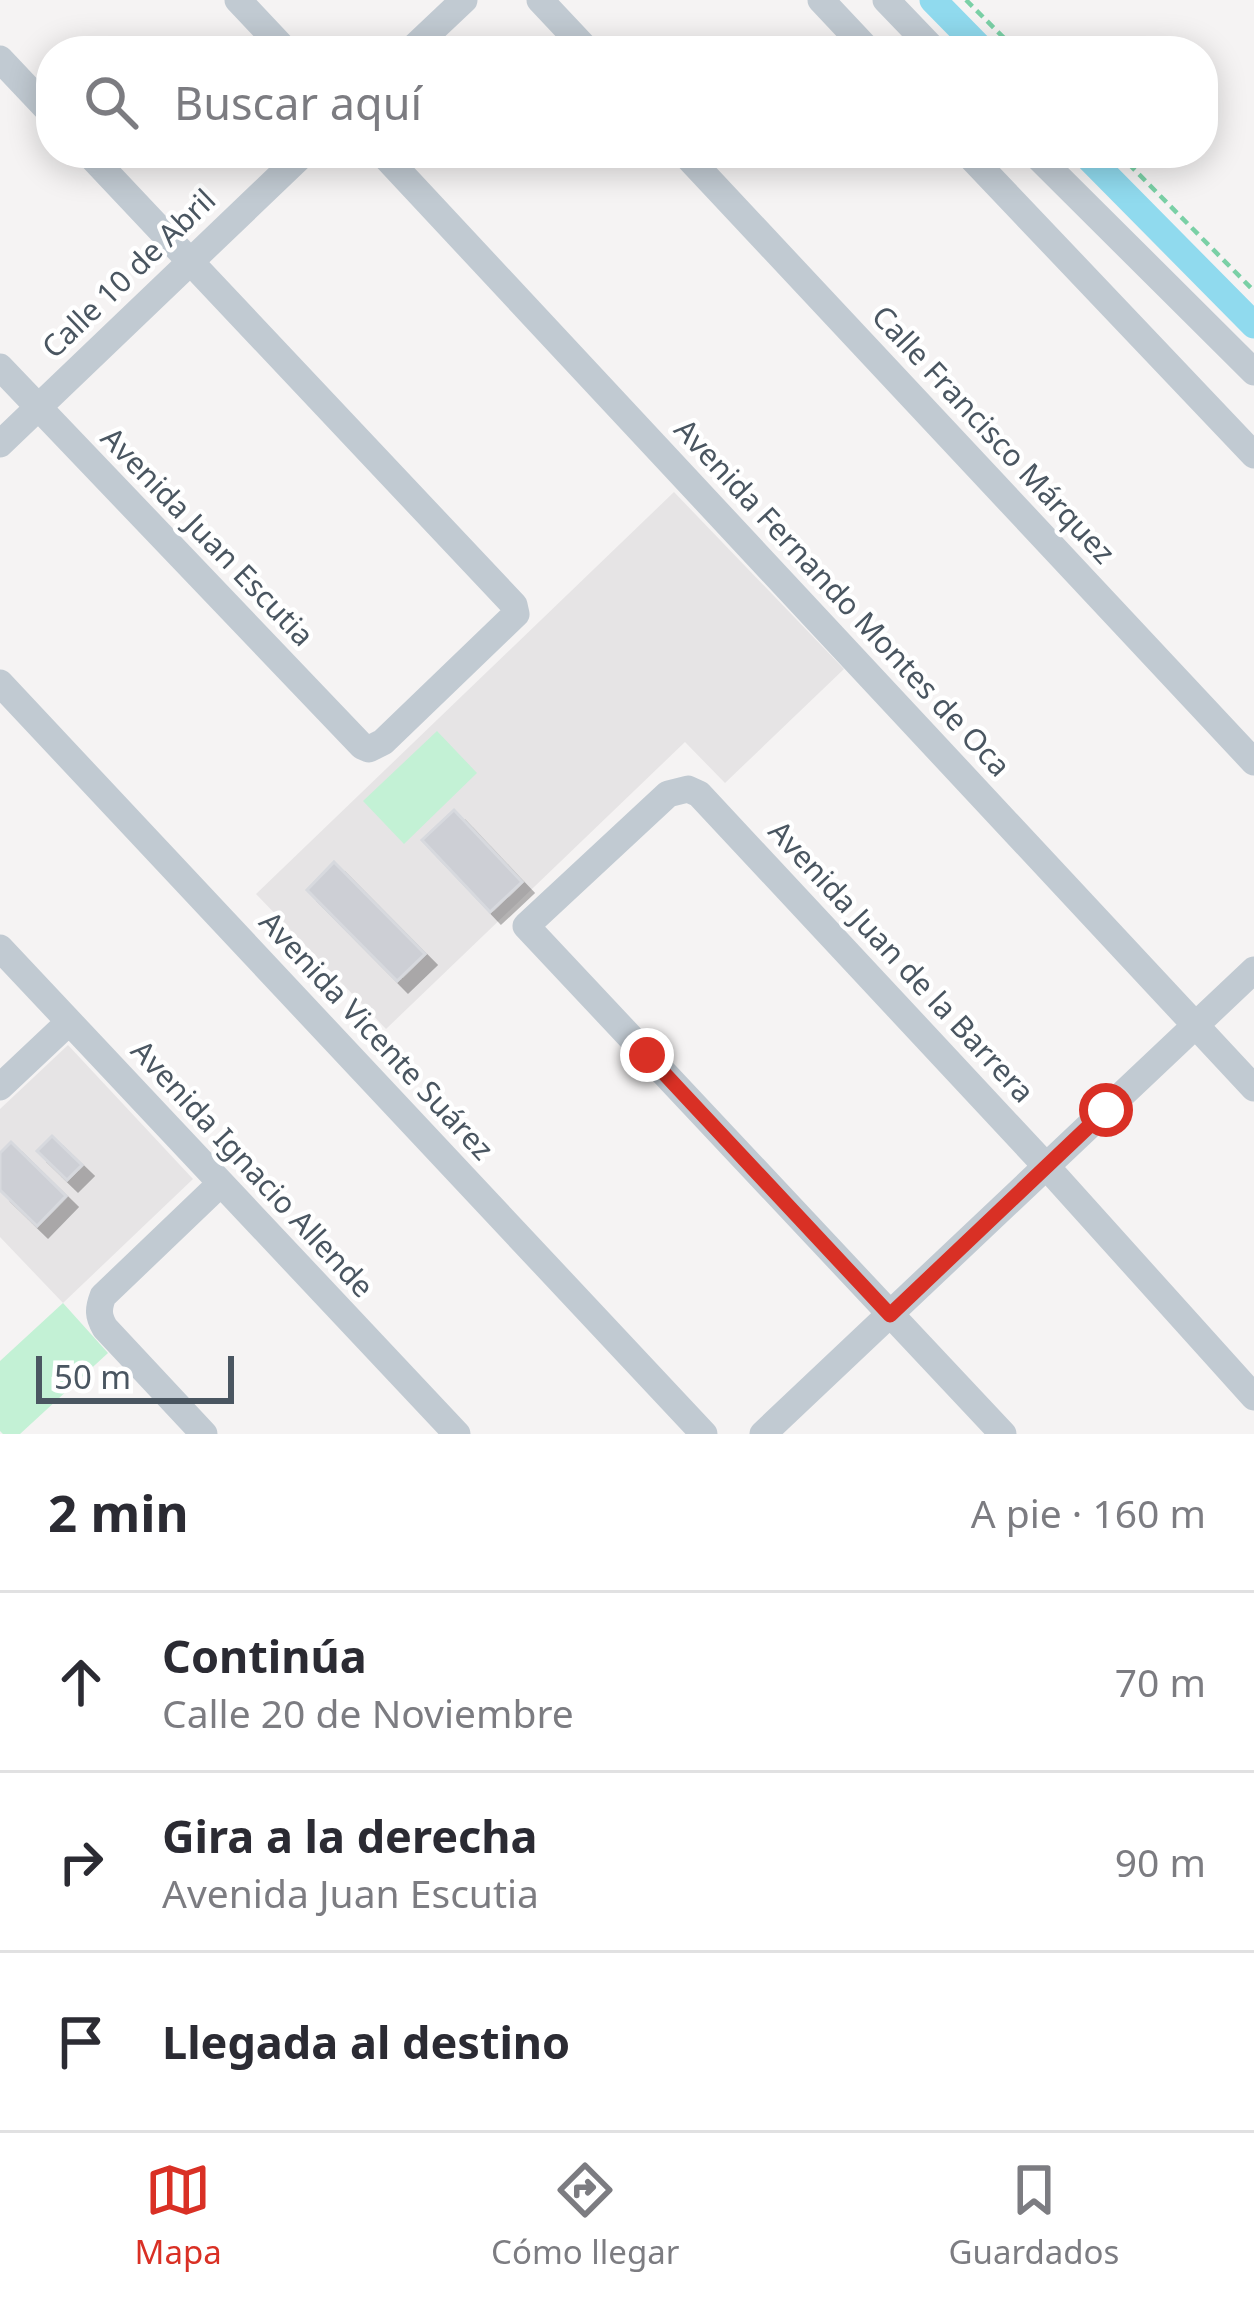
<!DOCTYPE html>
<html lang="es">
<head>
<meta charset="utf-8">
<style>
  :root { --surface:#fff; --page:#f2f2f3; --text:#2b2b33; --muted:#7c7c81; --line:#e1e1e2; --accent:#d93025 }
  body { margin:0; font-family:"Noto Sans",sans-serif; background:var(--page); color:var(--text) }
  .scale { position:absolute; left:36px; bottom:30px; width:198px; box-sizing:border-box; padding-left:12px; border:6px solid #4a5661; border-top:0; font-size:33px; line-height:42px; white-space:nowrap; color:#4a5661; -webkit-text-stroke:9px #fff; paint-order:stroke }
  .stop { position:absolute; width:36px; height:36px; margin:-27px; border:9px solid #d93025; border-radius:50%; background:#fff }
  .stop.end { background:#d93025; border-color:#fff; box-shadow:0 3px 12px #0008 }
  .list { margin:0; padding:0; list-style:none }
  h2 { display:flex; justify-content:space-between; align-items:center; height:156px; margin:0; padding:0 48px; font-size:51px }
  h2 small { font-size:39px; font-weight:400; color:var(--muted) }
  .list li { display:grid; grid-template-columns:78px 1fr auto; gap:36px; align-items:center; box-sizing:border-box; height:180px; padding:0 48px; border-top:3px solid var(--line) }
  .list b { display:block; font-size:45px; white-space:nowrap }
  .list p { margin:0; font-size:39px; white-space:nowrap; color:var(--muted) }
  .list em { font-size:39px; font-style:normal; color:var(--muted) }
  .icon { flex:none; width:66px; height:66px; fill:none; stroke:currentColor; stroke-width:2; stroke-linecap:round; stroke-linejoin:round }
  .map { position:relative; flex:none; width:1254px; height:1434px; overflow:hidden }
  .search { position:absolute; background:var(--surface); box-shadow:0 6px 30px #0003; left:36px; right:36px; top:36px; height:132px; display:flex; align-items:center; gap:30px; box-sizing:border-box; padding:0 42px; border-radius:48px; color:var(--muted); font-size:45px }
  .sheet { height:696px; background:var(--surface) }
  nav { display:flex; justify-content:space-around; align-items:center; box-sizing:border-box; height:168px; border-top:3px solid var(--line); background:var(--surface); font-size:33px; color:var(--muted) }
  nav a { display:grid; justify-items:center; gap:6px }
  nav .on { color:var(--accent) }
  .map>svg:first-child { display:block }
  .education { fill:#e6e4e5 }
  .green { fill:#c3f1d5 }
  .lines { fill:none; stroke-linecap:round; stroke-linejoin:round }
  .canal { stroke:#90daee; stroke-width:27 }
  .building { fill:#cdcfd5; stroke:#d7d9de; stroke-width:3; filter:url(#shadow) }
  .path { stroke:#7ad0a6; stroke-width:4.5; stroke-dasharray:9 6; stroke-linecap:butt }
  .street { stroke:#c1cad2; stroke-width:27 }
  .route { stroke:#d93025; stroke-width:15 }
  .labels { text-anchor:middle; stroke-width:9; stroke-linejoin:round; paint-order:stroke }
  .street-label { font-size:30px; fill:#4a5661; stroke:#fff }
</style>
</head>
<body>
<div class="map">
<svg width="1254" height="1434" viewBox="0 0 1254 1434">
  <defs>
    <filter id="shadow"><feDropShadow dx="11" dy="11" stdDeviation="0" flood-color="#0004"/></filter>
  </defs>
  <rect width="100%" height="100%" fill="#f5f3f3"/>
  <path class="education" d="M674 492 844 669 725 783 685 742 386 1029 256 894Z
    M68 1045 193 1179 63 1303 0 1237V1109Z"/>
  <path class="green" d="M437 731 477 773 404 844 363 801Z
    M63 1303 108 1353 20 1434H3L0 1431V1361Z"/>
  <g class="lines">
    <path class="canal" d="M933 0 983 51
      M1084 153 1254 325"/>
  </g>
  <path class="building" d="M454 810 522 882 490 912 422 840Z
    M334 862 425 954 397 981 307 890Z
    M52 1136 82 1165 67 1180 37 1151Z
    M11 1142 66 1196 37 1226 0 1190V1153Z"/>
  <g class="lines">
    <path class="path" d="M966 0 1017 51
      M1118 153 1254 291"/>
    <path class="street" d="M238 0 286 51
      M540 0 588 51
      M821 0 869 51
      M886 0 935 51
      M410 51 464 0
      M0 59 51 113
      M382 153 1254 1088
      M684 153 1254 762
      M967 153 1254 455
      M1034 153 1254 372
      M0 367 362 746 369 749 383 742 516 614 514 605 88 153
      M0 444 304 153
      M0 683 704 1434
      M0 948 457 1434
      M0 1087 69 1022
      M204 1434 105 1328C98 1316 98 1309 103 1296L220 1184
      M763 1434 1254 970
      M1003 1434 526 926 668 794 688 789 699 794 1046 1166 1254 1397"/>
  </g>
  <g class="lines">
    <path class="route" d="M647 1055 890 1315 1106 1110"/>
  </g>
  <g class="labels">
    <g class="street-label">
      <text transform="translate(129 274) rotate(-44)" y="10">Calle 10 de Abril</text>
      <text transform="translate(993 435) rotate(47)" y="10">Calle Francisco Márquez</text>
      <text transform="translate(207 537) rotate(46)" y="10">Avenida Juan Escutia</text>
      <text transform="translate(842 598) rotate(47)" y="10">Avenida Fernando Montes de Oca</text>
      <text transform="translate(901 962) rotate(47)" y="10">Avenida Juan de la Barrera</text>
      <text transform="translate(376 1036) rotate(47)" y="10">Avenida Vicente Suárez</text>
      <text transform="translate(252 1169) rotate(47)" y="10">Avenida Ignacio Allende</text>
    </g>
  </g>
</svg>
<div class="scale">50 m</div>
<div class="stop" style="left:1106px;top:1110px"></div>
<div class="stop end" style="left:647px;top:1055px"></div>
<div class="search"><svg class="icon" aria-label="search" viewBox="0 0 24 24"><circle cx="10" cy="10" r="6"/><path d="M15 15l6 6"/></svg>Buscar aquí</div>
</div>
<section class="sheet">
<h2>2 min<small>A pie · 160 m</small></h2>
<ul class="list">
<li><svg class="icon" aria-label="ahead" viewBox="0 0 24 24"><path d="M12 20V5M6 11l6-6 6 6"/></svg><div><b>Continúa</b><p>Calle 20 de Noviembre</p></div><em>70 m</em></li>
<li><svg class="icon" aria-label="right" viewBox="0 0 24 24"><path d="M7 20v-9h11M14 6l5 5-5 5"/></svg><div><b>Gira a la derecha</b><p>Avenida Juan Escutia</p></div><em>90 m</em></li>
<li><svg class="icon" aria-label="arrive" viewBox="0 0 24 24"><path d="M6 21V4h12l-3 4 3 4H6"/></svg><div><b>Llegada al destino</b></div></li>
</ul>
</section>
<nav>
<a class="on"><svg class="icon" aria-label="map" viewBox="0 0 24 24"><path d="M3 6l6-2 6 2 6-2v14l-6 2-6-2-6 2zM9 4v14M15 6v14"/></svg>Mapa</a>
<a><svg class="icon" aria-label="directions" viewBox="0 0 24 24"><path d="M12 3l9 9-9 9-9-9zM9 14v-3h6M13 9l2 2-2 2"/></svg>Cómo llegar</a>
<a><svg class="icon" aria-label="saved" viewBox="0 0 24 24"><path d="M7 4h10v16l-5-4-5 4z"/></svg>Guardados</a>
</nav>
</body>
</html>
